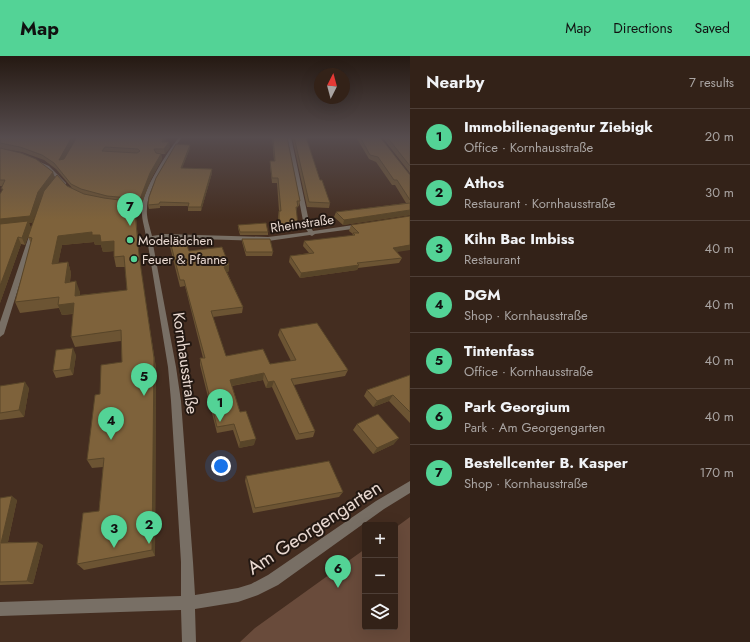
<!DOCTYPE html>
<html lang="en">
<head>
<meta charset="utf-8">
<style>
  :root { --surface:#332218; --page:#3b2a21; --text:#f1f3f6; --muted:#a9a4a2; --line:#4e3f37; --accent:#53d396 }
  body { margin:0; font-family:Jost,sans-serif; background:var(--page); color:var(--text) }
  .controls { position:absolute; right:12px; bottom:12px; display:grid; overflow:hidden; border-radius:4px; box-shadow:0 4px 16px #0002 }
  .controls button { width:36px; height:36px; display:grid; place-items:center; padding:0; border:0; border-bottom:1px solid var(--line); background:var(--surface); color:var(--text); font:20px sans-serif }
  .compass { position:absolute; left:314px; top:12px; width:36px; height:36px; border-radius:50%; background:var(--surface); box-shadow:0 4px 16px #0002; rotate:6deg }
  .you { position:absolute; left:221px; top:410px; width:14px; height:14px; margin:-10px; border:3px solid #fff; border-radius:50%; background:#1a73e8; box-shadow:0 0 0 6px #1a73e833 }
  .badge { display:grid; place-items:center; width:26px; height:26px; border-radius:50%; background:var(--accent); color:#111; font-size:13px; font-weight:700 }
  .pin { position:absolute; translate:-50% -33px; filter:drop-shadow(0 1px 2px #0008) }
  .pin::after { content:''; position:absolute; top:21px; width:14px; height:12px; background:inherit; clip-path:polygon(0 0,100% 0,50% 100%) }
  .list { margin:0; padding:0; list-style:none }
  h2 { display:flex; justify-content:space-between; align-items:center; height:52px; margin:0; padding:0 16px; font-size:17px }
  h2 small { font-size:13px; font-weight:400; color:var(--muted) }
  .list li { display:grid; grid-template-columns:26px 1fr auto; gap:12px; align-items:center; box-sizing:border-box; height:56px; padding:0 16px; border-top:1px solid var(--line) }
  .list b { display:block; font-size:15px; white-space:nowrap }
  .list p { margin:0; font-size:13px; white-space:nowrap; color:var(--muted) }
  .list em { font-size:13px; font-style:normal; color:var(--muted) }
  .icon { flex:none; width:22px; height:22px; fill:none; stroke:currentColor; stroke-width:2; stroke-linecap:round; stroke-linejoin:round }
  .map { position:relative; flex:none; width:410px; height:586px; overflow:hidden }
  header { display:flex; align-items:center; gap:24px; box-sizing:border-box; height:56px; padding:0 20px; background:var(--accent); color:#111 }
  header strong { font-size:19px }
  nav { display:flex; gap:22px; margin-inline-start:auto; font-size:14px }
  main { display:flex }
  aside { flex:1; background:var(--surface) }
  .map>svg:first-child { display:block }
  .green { fill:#694b3b }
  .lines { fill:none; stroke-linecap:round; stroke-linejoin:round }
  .minor { fill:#786f65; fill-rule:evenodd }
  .wall { fill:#6c5433; fill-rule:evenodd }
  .shaded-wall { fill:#584529 }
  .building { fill:#7e623b; stroke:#584529; fill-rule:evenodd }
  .poi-dot { fill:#53d396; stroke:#231812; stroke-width:1.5 }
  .labels { text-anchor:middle; stroke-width:4; stroke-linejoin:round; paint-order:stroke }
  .far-street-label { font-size:13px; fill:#e9d9d1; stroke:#231812 }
  .far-poi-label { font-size:13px; fill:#e9d9d1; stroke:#231812; text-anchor:start }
  .street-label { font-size:16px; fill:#e9d9d1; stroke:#231812 }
  .near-street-label { font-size:19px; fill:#e9d9d1; stroke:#231812 }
</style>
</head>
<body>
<header>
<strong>Map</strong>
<nav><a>Map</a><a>Directions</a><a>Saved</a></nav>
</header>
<main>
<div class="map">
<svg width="410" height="586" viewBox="0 0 410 586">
  <rect width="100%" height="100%" fill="#442d20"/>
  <path class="green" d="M410 461V586H240L255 572 365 493V571H395V472Z"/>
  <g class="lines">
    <path class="minor" d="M179 81H182C170 98 147 132 147 153 146 161 150 171 152 180L165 178 268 181 308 176 304 170 287 81H291L310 170 313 175 360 168 363 170 360 172 315 178 312 180 310 179 268 185 165 182 152 183 176 311 181 345 193 506 195 539 238 532 251 528 268 519 376 445 410 425V437L384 453 278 529 258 539 238 546 195 553 196 586H182L181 554 0 560V546L181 540V506L171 345 168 311 147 183 145 182 146 181C145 172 141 162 142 153 142 134 167 97 179 81Z
      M31 102 49 110 66 127V129H62L47 112 30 104Z
      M31 174 36 175 4 278 0 281V266Z"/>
  </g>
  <path class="wall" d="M0 81 67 98 77 81H167L165 86 170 91 165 98H161L162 103 151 123 141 149H135L140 209 156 312 155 500 84 514 77 508 99 455 103 411 92 412 87 404 100 338 122 306 121 285 75 291 71 281 73 258 62 259 59 252 20 257 15 246 31 187 28 181 43 140 41 143 32 167H29L31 172 25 189 21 188 0 247 2 130H0ZM4 93 22 96 44 104 56 113 72 132 67 130 55 122ZM94 186 95 189H101L103 196 114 195V201L116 211H125L127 234 80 239V236L70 226 71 217 68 206 58 207 62 189Z
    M272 81H287L300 145 299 150H297L296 156 298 169 297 174 278 175V160L279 155 277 127H272L270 109V105H274Z
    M292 81H306L320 124 330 147 329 152 307 151Z
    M356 81H380L410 119V159L343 169 334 161 336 156 406 147 395 129H392L376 106 369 103Z
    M382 81H410V117Z
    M190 89V92L182 112 212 113V117L201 155H188V150H160V152L149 153 148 149Z
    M238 169 268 176V179H240L238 172Z
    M351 169 397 196 402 202 399 207 358 212 357 214 300 222 289 206 290 200 309 197 303 190 304 185 352 180 353 178 349 175Z
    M242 183 273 196 272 200H246L242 186Z
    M170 185 189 195 229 209V215L227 216 243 251 242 257 213 261 226 300 270 308 291 305 278 279 280 273 348 314 345 320 294 329 315 375 313 381 296 384 272 331 266 332 263 324 232 330 240 356 254 389 239 392 233 374 217 377 200 309V302H203L185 230 180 231 170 191Z
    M76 299 73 319 56 322 53 315Z
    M410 319V367L389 345 373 351 364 340 367 334Z
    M0 330 29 332 24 361 0 364Z
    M357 368 394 388 373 398 353 374Z
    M246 420 343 436 339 441 253 457 245 425Z
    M0 442 17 444 8 486 43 489 33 528 0 529Z"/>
  <path class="shaded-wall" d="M72 81H76L61 109 59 104Z
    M164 81H167L162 91V86Z
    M169 86 170 91 165 98 164 93Z
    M190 89V92L181 115V112Z
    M161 98 162 103 151 123 141 149 140 143 150 117Z
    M212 113V117L201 155V151Z
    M53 116 55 122 41 143 32 167H29L31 172 25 189 22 182 0 170V163L38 136Z
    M134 146 140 209 156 312 155 500 152 494 139 199Z
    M410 154V159L343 169 344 164Z
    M92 176 100 179 114 185 116 195 103 196 101 189H95L94 186 62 189 56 218 52 208 58 180Z
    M18 181 21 188 0 247V230Z
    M410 189V194L391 197 393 192Z
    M68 206 71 217 68 237 65 227Z
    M229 209V215L224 218V211Z
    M359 209 357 214 300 222 301 217Z
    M76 225 80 236 79 250 75 240Z
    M74 247 78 257 62 259 58 249Z
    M73 292 76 299 73 319 70 313Z
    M264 317 263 324 230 330V324Z
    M274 325 272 331 266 332 268 326Z
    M25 326 29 332 24 361 19 354Z
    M393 339 389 345 373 351 377 345Z
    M399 382 394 388 373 398 377 392Z
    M256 383 254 389 239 392 240 386Z
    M12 440 17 444 7 490 1 487Z
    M38 486 43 489 33 528 27 525Z"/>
  <path class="building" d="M0 81H72L59 104 64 103 77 81H164L162 86H169L164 93H154L156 97 161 98 150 117 140 143 107 140 81 133 71 128 54 107 42 99 20 91 0 87ZM105 91 138 93 140 95 137 97 102 95Z
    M273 81H287L300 145H297L298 151H296L298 169H279V155H281L278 122H272L270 105H275Z
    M294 81H306L320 124H322L330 147 309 146Z
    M360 81H380L410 119V144L397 124H394L378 101 370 99Z
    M387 81H410V110Z
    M176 88 190 89 181 112 212 113 201 151H188L189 147 160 146 159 148 148 149 149 141 156 122Z
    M0 92 21 97 36 103 53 116 38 136 30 160 0 163V138L3 133H1L5 124H0Z
    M57 119 67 130 84 138 104 142 134 146 139 199 154 302 152 494 77 508 83 457 99 455 104 402 87 404 95 339 100 338 101 309 122 306 121 274 71 281 74 247 58 249 59 241 15 246 32 182 28 181 44 135ZM92 176V179H100L101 186 114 185V201L124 200 127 234 75 240 76 225 65 227 68 206 52 208 58 180Z
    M410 147V154L344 164 336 156Z
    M410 160V189L393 192 402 202 357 207 359 209 301 217 290 200 314 197 304 185 355 179 353 177H359L351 169Z
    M28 165 22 182 18 181 0 230V168Z
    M266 167 268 176H240L238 169Z
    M242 183H270L273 196H246Z
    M185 184 189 195 222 191 229 209 224 211 243 251 211 255 226 300 263 293 270 308 296 304 280 273 317 267 348 314 291 323 315 375 299 378 274 325 268 326 264 317 230 324 240 356 246 355 256 383 240 386 234 368 217 371 200 302H205L184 224H180L170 185Z
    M73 292 70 313 53 315 56 294Z
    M410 319V356L393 339 377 345 367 334Z
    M25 326 19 354 0 357V330Z
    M378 358 399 382 377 392 357 368Z
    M329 405 343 436 255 452 246 420Z
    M12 440 1 487 38 486 27 525 0 526V442Z"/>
  <linearGradient id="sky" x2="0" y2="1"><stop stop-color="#251912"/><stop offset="0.5" stop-color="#564c4e"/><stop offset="1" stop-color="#564c4e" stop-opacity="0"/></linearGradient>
  <rect width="410" height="163" fill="url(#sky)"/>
  <g class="poi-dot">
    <circle cx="130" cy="184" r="4"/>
    <circle cx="134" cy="203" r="4"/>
  </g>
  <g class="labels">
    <g class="far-street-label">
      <text transform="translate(302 167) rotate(-8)" y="5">Rheinstraße</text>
    </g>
    <g class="far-poi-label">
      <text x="138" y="189">Modelädchen</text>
      <text x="142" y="208">Feuer &amp; Pfanne</text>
    </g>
    <g class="street-label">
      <text transform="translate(186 307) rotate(82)" y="6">Kornhausstraße</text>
    </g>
    <g class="near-street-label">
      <text transform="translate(314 471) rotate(-33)" y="7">Am Georgengarten</text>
    </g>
  </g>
</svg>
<div class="controls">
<button>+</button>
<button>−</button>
<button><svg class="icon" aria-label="layers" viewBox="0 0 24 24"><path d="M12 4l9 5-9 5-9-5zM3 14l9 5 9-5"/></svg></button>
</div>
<svg class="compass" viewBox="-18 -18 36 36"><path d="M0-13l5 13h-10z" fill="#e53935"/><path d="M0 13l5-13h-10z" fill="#a9a4a2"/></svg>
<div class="you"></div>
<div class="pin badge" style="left:220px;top:366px">1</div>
<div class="pin badge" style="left:149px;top:488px">2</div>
<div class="pin badge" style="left:114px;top:492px">3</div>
<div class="pin badge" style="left:111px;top:384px">4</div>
<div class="pin badge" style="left:144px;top:340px">5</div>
<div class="pin badge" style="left:338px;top:532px">6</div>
<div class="pin badge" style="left:130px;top:170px">7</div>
</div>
<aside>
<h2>Nearby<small>7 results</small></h2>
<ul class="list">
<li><span class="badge">1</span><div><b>Immobilienagentur Ziebigk</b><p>Office · Kornhausstraße</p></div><em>20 m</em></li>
<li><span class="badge">2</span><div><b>Athos</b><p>Restaurant · Kornhausstraße</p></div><em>30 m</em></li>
<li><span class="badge">3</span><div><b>Kihn Bac Imbiss</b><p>Restaurant</p></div><em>40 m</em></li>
<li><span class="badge">4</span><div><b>DGM</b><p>Shop · Kornhausstraße</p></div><em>40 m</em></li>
<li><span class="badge">5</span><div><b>Tintenfass</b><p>Office · Kornhausstraße</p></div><em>40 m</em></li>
<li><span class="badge">6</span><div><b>Park Georgium</b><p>Park · Am Georgengarten</p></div><em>40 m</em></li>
<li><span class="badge">7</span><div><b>Bestellcenter B. Kasper</b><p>Shop · Kornhausstraße</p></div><em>170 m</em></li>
</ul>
</aside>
</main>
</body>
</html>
